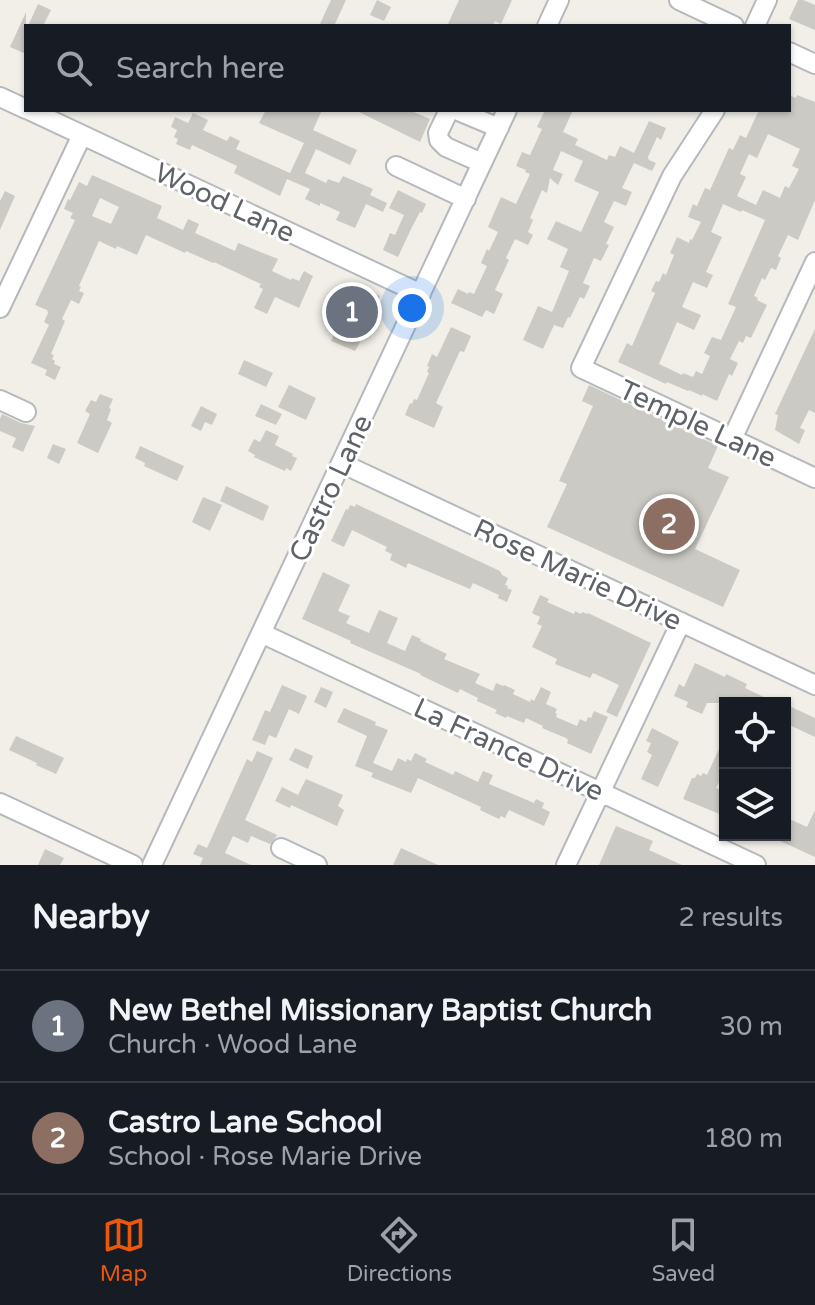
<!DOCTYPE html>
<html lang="en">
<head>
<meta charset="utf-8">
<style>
  :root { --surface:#171b24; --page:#242831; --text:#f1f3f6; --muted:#9ea1a6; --line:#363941; --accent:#ea580c }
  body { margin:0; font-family:"Varela Round",sans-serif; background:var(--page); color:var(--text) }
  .controls { position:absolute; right:24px; bottom:24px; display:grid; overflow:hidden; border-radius:0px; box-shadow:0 2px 6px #0004 }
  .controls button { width:72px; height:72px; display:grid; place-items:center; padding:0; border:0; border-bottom:2px solid var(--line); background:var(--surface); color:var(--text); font:40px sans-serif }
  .you { position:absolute; left:412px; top:308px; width:28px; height:28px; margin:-20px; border:6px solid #fff; border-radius:50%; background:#1a73e8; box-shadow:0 0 0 12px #1a73e833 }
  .badge { display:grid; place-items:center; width:52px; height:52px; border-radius:50%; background:var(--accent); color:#fff; font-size:26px; font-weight:700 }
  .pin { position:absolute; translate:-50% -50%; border:4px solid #fff; box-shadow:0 2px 8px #0006 }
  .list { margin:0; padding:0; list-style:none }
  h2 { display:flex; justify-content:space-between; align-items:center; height:104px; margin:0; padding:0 32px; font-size:34px }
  h2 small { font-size:26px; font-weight:400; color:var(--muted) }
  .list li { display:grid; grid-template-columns:52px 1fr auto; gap:24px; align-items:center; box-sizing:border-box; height:112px; padding:0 32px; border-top:2px solid var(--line) }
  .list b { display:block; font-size:30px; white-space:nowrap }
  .list p { margin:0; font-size:26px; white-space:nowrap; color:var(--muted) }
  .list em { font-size:26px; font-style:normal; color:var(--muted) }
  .icon { flex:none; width:44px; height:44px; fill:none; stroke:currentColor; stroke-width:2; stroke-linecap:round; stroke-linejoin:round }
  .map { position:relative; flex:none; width:815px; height:865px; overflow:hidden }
  .search { position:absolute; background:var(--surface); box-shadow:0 2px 6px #0004; left:24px; right:24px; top:24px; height:88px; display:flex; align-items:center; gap:20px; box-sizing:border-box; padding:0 28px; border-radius:0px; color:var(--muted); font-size:30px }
  .sheet { height:328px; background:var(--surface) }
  nav { display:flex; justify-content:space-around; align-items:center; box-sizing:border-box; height:112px; border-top:2px solid var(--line); background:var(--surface); font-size:22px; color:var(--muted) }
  nav a { display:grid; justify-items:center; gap:4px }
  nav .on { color:var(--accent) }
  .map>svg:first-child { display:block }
  .building { fill:#cccac5; fill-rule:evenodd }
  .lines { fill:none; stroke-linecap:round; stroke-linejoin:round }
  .minor-casing { stroke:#b5b8bc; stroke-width:22 }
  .minor { stroke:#fff; stroke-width:18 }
  .labels { text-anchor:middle; stroke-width:6; stroke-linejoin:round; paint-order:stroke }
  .street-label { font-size:28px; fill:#5f6368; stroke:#fff }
</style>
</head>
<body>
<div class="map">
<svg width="815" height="865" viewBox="0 0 815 865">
  <rect width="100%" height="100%" fill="#f1efe8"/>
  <path class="building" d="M331 0H346L334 26H319Z
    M377 0 391 7 384 21 370 15Z
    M459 0H512L501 24 495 21 493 26H447Z
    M798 0H803L815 5V30L789 19Z
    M38 4 51 10 43 26H28Z
    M26 12V54L10 47Z
    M789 95 796 98 797 95 815 102V200L798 240 788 235 778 256 781 258 776 270 771 268 765 280 762 278 754 296 758 298 757 300 767 305 751 338 746 336 743 343 739 341 730 359 738 363 732 376 729 374 717 401 702 394V396L689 390 688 391 667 382 666 384 618 362 627 343 632 346 655 293 651 291 656 281 659 282 663 273 666 275 674 255 670 253 677 237 689 243 690 239 692 240 701 222 688 217 693 204 697 206 705 188 710 190 729 148 733 150 740 135 746 138 759 110H789ZM768 134 800 149 792 166 799 169 789 188 785 186 780 198 763 190 756 205 737 196 746 177 740 174 749 154 757 158ZM723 204 741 212 742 210 765 220 728 304 736 307 721 340 712 337 704 353 710 356 702 374 696 371 693 377 683 373 682 375 659 364 677 322 694 330 701 315 682 307 693 282 707 288 713 275 706 272 722 237 711 232Z
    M266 110H322L313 130 357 150 350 165 316 149 305 173 326 183 328 179 339 183 343 176 373 189 370 195 387 203 383 212 366 204 355 228 336 220 340 212 320 203V206L305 199 310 189 287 179 280 196 234 173 237 166 192 145 190 150 176 144 178 139 174 137 177 130 171 127 175 117 188 123 193 113 208 120 203 130 227 141 230 136 240 141 236 149 290 173 304 143 259 123Z
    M355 110H409L430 119 420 142Z
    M545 110H573L563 132 578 139 575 145 607 160 609 155 615 157 620 146 634 153 649 121 666 128 661 140 657 137 648 157 649 160 656 163 652 171 634 163 622 188 632 192 626 206 614 201 604 222 614 227 606 244 609 245 601 261 594 258 583 283 590 286 584 299 580 297 570 318 568 317 563 328 554 325 543 349 523 340 538 306 552 312 569 271 560 267 568 249 547 239 556 221 581 232 599 192 574 181 583 161 561 151 553 170 563 174 558 185 550 178 547 193 542 190 530 218 533 220 528 232 533 235 528 245 515 239 506 258 509 260 495 290 503 294 494 314 486 310 482 317 451 303 458 289 468 294 469 292 474 294 487 266 481 263 487 249 489 251 498 232 488 227 501 197 516 204 530 174 525 172 526 170 516 166 522 152 530 155 542 129 537 127Z
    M92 175 162 206 157 218 183 230 188 219 199 224 195 233 235 251 238 243 278 259 272 271 291 280 292 278 299 281 304 271 313 276 299 308 275 297 267 314 254 308 263 289 259 287 261 284 214 262 213 263 186 251 185 253 146 235 137 255 117 246 116 249 99 241 79 286 81 287 79 291 84 293 79 304 71 300 62 319 65 321 51 354 54 355 52 359 55 361 54 364 61 367 55 380 45 375 47 370 31 363 49 325 44 322 48 313 47 310 35 305 75 220 70 218 73 213 64 209 68 199 70 200 79 182 87 186ZM100 198 119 207 111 224 92 216Z
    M398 190 426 204 422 213 420 212 412 227 398 257 383 250 390 233 395 235 404 215 389 208Z
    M5 191 15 196 0 230V201Z
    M353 285 380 296 375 307H373L358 341 360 342 355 351 331 341 351 296 349 295Z
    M451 327 471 336 464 352 460 351 436 403 443 407 434 428 405 415 410 403 412 404 414 399 417 400 429 373 427 372 429 367 427 366 432 354 437 357Z
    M815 329V413L809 410 800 428 805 430 799 444 775 430 778 415 775 414Z
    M244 360 273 373 266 387 238 374Z
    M289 385 316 398 306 420 278 407Z
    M589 385 718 446 708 468 729 477 695 549 740 570 723 607 547 527 567 484 559 481 593 406 582 401Z
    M100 394 113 399 109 408 111 409 107 420 112 423 98 453 77 443 90 414 85 411 91 400 96 402Z
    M261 404 282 414 276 425 255 416Z
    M201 406 217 414 212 425 205 422 201 431 191 426Z
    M2 414 21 423 35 426 23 452 12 447 16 438 0 431V419Z
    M266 430 279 436 275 445 293 454 292 456 297 458 291 471 286 468 285 471 254 457 255 455 248 451 254 439 260 442Z
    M53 444 66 449 59 464 47 458Z
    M140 446 184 466 177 481 144 466 145 463 135 458Z
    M226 486 269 506 263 521 220 501Z
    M203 497 222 505 210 531 192 522Z
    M356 504 500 571 502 575 508 578 505 585 508 586 507 588 512 590 507 602 498 598 499 595 473 583 470 589 408 563 406 568 390 560 392 554 385 551 387 547 352 530 344 547 331 541 346 509 348 510 350 505 355 507Z
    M323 572 350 585 338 611 350 616 346 623 369 633 379 610 398 618 387 643 405 651 412 635 421 639 420 641 447 654 444 659 480 674 475 683 493 691 496 683 503 686 504 685 515 690 513 694 530 702 531 699 534 701 541 687 551 692 546 704 557 709 555 713 557 714 556 717 577 726 580 719 586 722 588 717 591 718 594 711 608 717 591 754 567 743 568 740 566 738 542 728 543 726 526 718 524 723 507 716 506 718 495 713 497 710 477 701 478 698 460 689 458 693 420 675 421 674 350 643 351 641 302 619Z
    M540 595 549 599 547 602 574 614 575 611 581 614 582 612 587 614 588 613 651 643 617 717 606 712 619 685 593 673 590 678 555 664 557 659 532 647 542 626 537 624 540 617 532 613Z
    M695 663 725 677 726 674 747 684 745 688 777 703H707L702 714 686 707 688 702 674 696 679 684 684 687Z
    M282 685 307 696 299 714 289 709 276 738 269 735 265 745 252 740 265 710 270 712Z
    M321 687 333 692 326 708 314 702Z
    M785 704 815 718V737L785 723Z
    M344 708 376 722 375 725 388 730 373 763 392 771 398 758 406 762 407 759 411 761 415 753 427 759 425 762 453 775 455 771 478 782 483 771 493 775 489 784 534 803 536 799 544 803 542 808 550 812 544 826 509 810 505 818 501 816 499 819 480 810 481 807 418 778 411 793 371 777 373 773 355 766 367 736 337 722Z
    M652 728 679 742 658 787 641 779 652 755 647 752 651 743 646 741Z
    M16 736 64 758 56 774 36 765 37 763 9 750Z
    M725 736V770L716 788 725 792V808L722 815 683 799 692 778H695L697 774 701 776 703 773 707 775Z
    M295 748 313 756 308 769 289 760Z
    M257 751 273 758 245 820 277 835 276 837 270 844 251 836 248 843 233 836 225 853 251 865H200L203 858 193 854 198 844 207 848 247 759 252 762Z
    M306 779 343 795 338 806 344 810 337 826 291 805 290 808 275 801 282 787 298 795Z
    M815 810V857L767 835H785V817L807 827Z
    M616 826 653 841 649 850 682 865H599Z
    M401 848 438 865H393Z
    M45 849 64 858 60 865H38Z"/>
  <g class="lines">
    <defs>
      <path id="minor" d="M679 0 734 26
        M547 26 559 0
        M755 26 767 0
        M789 52 815 64
        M0 97 26 109
        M29 110 421 294
        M449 110 438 133 439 140 446 147 482 163
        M456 110 499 128
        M715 110 672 176 581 368 815 478
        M396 166 466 199
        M0 308 82 135
        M0 400 26 412
        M732 439 815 262
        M341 463 815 685
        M261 633 756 865
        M0 803 133 865
        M281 848 317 865
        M152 865 507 110
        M566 865 681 622"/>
    </defs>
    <use href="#minor" class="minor-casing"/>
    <use href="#minor" class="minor"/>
  </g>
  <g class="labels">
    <g class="street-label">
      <text transform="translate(225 202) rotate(25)" y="10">Wood Lane</text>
      <text transform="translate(698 423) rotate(25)" y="10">Temple Lane</text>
      <text transform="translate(330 488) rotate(-65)" y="10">Castro Lane</text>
      <text transform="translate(578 574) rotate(25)" y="10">Rose Marie Drive</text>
      <text transform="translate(509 749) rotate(25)" y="10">La France Drive</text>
    </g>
  </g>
</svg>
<div class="controls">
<button><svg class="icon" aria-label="locate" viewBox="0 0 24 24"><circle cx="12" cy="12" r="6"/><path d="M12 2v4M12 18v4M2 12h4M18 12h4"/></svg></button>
<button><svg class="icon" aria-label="layers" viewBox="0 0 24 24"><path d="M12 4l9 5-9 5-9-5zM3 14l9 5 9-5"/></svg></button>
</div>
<div class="you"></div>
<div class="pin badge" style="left:352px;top:312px;background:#6b7280">1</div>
<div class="pin badge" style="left:669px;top:524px;background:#8d6e63">2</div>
<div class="search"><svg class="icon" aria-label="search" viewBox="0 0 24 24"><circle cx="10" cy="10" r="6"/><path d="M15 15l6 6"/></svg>Search here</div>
</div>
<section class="sheet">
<h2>Nearby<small>2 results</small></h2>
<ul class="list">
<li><span class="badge" style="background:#6b7280">1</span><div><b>New Bethel Missionary Baptist Church</b><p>Church · Wood Lane</p></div><em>30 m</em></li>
<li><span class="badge" style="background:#8d6e63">2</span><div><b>Castro Lane School</b><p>School · Rose Marie Drive</p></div><em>180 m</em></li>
</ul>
</section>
<nav>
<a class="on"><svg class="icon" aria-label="map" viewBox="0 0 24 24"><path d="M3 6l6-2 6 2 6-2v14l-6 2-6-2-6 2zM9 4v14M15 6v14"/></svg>Map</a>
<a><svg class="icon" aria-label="directions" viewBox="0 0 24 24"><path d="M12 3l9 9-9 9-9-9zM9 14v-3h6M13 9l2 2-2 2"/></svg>Directions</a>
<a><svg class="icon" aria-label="saved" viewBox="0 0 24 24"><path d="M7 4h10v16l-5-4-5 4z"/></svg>Saved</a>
</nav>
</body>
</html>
